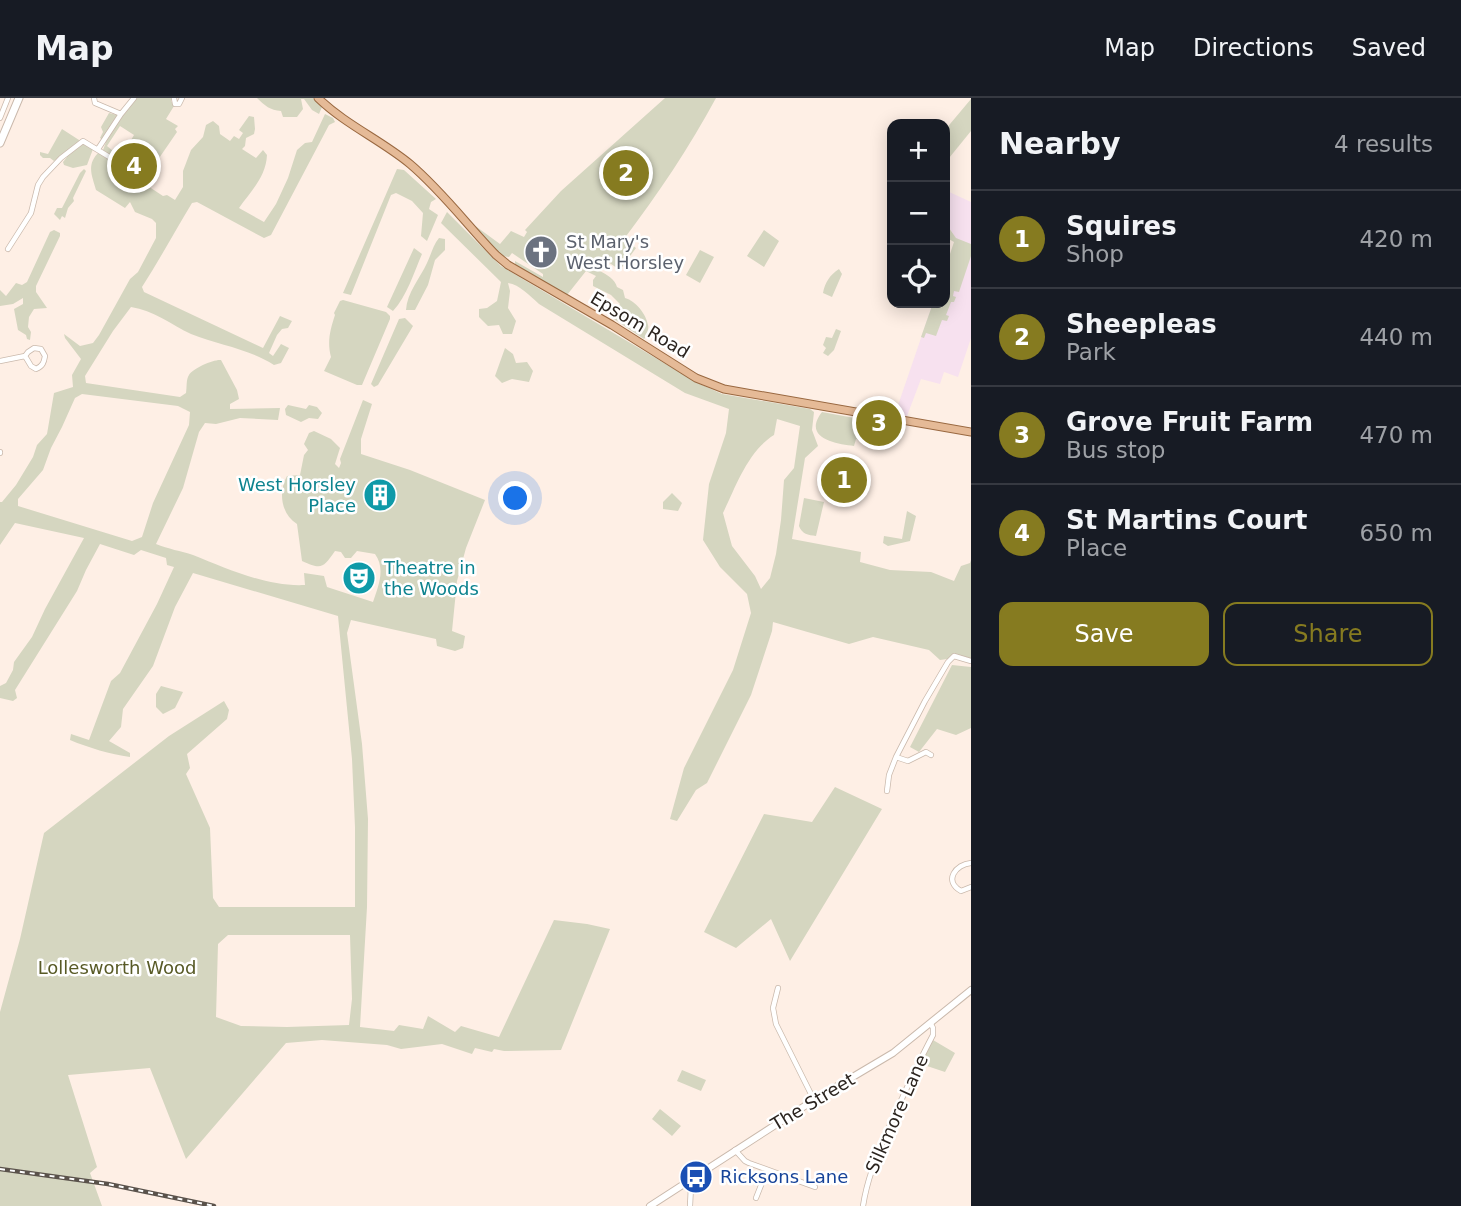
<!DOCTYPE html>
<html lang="en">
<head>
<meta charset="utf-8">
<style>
  :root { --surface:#171b24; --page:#20242c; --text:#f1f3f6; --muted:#9ea1a6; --line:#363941; --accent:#867b20 }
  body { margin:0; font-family:"DejaVu Sans",sans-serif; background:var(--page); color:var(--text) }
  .controls { position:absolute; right:21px; top:21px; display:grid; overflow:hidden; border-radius:14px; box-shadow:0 4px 18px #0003 }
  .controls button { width:63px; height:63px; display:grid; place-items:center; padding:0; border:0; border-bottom:2px solid var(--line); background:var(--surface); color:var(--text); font:35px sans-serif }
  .you { position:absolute; left:516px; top:401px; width:24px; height:24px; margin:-18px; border:5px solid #fff; border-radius:50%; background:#1a73e8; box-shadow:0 0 0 10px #1a73e833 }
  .badge { display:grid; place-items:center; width:46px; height:46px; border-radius:50%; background:var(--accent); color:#fff; font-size:23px; font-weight:700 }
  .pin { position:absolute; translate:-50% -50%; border:4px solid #fff; box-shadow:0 2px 7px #0006 }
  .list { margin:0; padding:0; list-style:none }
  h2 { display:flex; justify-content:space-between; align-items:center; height:91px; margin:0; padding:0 28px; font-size:30px }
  h2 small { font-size:23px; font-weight:400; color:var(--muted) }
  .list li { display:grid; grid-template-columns:46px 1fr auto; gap:21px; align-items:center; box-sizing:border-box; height:98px; padding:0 28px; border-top:2px solid var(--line) }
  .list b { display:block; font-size:26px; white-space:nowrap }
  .list p { margin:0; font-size:23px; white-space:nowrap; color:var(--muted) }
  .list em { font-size:23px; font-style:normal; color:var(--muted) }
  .actions { display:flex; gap:14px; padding:21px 28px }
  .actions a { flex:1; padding:16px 0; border:2px solid var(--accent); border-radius:14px; text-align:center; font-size:24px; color:var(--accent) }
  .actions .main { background:var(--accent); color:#fff }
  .icon { flex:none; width:38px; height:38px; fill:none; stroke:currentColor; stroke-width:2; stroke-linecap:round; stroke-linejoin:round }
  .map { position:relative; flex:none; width:971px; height:1108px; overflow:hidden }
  header { display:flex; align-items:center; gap:42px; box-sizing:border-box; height:98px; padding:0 35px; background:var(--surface); border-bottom:2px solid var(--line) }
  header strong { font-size:33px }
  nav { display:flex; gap:38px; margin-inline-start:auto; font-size:24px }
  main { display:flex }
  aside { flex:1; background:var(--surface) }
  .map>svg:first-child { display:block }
  .industrial { fill:#f7e1ef }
  .green { fill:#d5d6c0; fill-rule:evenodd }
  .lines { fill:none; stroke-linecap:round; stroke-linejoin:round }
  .minor-casing { stroke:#cab9ac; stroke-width:6 }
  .tertiary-casing { stroke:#cab9ac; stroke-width:8 }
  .secondary-casing { stroke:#cab9ac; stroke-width:9 }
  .primary-casing { stroke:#996840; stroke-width:9 }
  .minor { stroke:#fff; stroke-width:4.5 }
  .tertiary { stroke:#fff; stroke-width:6 }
  .secondary { stroke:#fff; stroke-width:7 }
  .primary { stroke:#e5ba97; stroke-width:7 }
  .rail-casing { stroke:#5a524b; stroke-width:4.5 }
  .rail { stroke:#fff; stroke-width:2; stroke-dasharray:5; stroke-linecap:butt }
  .labels { text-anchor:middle; stroke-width:5; stroke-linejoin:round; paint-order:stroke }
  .worship-label { font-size:18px; fill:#5b616d; stroke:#fff; text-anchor:start }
  .street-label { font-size:18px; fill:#2c2520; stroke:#fff }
  .culture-label { font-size:18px; fill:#0d838f; stroke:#fff; text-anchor:end }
  .park-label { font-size:18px; fill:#585a26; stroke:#fff }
  .transit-label { font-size:18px; fill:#164399; stroke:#fff; text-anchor:start }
</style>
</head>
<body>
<header>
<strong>Map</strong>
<nav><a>Map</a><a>Directions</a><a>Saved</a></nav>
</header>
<main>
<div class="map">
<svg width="971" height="1108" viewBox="0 0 971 1108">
  <rect width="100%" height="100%" fill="#feefe5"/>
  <path class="industrial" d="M945 92 971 104V240L958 279 944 274 940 286 921 281 907 318 895 316 933 205H945V171L956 140 949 130 945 128Z"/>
  <path class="green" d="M137 0H172L171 3 174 8 166 21 178 28 175 31 177 34 155 66 147 60 146 55 143 53 140 55C133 51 131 50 124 54L134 37 120 28 107 48 113 53 112 56 110 57 103 52 106 44 100 40 103 34 101 29 109 15 121 18Z
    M257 0H313L322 9 319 16 312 12 304 1H301L303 11 297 19H283L281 13C270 12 265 8 257 0Z
    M665 0H716C689 50 658 96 624 141L636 150 620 172 608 164 611 159 600 173C607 177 615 181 617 189L623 192 625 200C636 203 646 216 648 227 649 230 647 236 646 239L644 241 611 219 620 206 611 197 593 188V182L596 178 586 173 567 197 517 169 515 167V163L543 179V176L512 155 509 159 502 158 483 139 474 127 500 146 511 133 524 139 527 134 525 132 561 93Z
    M971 1V33L945 65V32Z
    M325 16 333 20 335 24 329 27 271 137 264 140 197 104 192 105C175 133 160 161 142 189L144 194 263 250 280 218 292 223 288 230 282 231 277 237 269 255 273 258 281 246 289 250 281 265 274 267C249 251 219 247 191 236 172 227 153 212 131 209L113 233 85 278 86 285 180 299 186 295C187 289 186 281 189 277 193 270 214 261 221 262L237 292 239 301 230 306V311L280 310 278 322 240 320 216 326 205 325 199 334 183 390 156 446C168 451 181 453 193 457 228 471 267 489 305 487L304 475 324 478 327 489 373 504C378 489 386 471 375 456L357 453 351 460H345L341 454 335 453C323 470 322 472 302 463L297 426C281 416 278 394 287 378L300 377 304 357 308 352 304 346 309 335 314 333 331 341 340 350 335 366 339 370 341 365 340 361 363 302 372 306 361 341V356L410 372 485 402 466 450 457 483 452 533 465 538 463 550 455 553 437 548 436 541 351 522 347 535 362 646 368 721 367 809 360 929 394 933 399 927 423 931 428 918 455 934 461 928 499 939 554 822 587 826 610 831 561 952 504 953 494 951 492 954 475 950 472 956 442 946 401 951 387 947 322 942 286 945 186 1061 150 970 68 977 97 1069 90 1075 102 1108H0V914L20 841 44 735 169 638 224 603 229 612 227 621 187 656 190 670 186 676 210 730 213 800 219 809H355V729L352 661 338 518 193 475 175 509 153 568 123 611 121 629 109 643 130 655V659C110 656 89 650 70 642L71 636 89 642 111 583 120 575 157 506 174 469 167 467 166 460 141 452 134 457 100 446 86 472 77 493 15 592 17 600 13 603 0 600V588L6 585 13 572 14 564 32 539 45 511 84 440 15 425 0 447V404H2L16 387 33 359 37 347 47 336 54 295 73 289 72 277 81 261 65 240 64 236 80 248 93 245 99 237 130 181 138 174 156 140V125L152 121 135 114 130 104 125 110 96 92C92 77 86 67 99 54L120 67 122 71 163 98 167 97 175 102 183 89V73L191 52 203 39 206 27 213 23 219 28 220 36 230 43 234 38 239 41 243 35 239 32 249 18 254 19 255 31 254 36 246 40 245 48 242 51 256 60 263 52 267 57C266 79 251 93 239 110L264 124 276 106 288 80 297 52 305 45 312 44ZM82 296 178 308 190 314 189 327 153 405 142 439 132 443 18 408V401L43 372 51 350 62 329 75 300ZM228 837H350L352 901 349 927 287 929 241 928 216 919 218 846Z
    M62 31 93 51 87 67 73 70 64 67 63 64 67 59 64 56 54 63 50 60H43L40 57V54L48 56Z
    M84 71 86 73 73 100 74 103 68 110 65 120 62 118 60 122 54 116 57 110H62L80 75Z
    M397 71 404 72 436 101 431 104 429 111 438 117 427 143 421 138 423 115 412 103 396 95 391 97 351 197 343 195Z
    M447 114 501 168 696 284 722 296 810 311 814 314 812 332 818 348 805 360 792 441 861 454 860 464 890 472 931 474 954 483 961 468 970 465 971 462V563L961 559 940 562 929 552 873 539 849 546 773 524 772 533 751 597 707 685 696 692 677 723 670 721 684 670 733 572 751 515 747 496 720 469 703 442 709 386 726 335 729 311 685 295 539 206C529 197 520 187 508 185L510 193 508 210 516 223 512 236H503L499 227 488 228 479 219V211L487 210 497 203 501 184 441 125ZM777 321 800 328 794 370 784 382 781 422 776 456 770 480 761 491 755 478 732 448 723 415C736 388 748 353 774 337Z
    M945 128 949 130 956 140 971 146V158L959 194 954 193 953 198 956 199 954 204H951L946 217 949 218 947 223 942 222 936 238 926 235 924 240 921 239 933 205H945V171L954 144 945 139Z
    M54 132 60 135V138L36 188V194L47 210 34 211 29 219 28 229 31 234 30 242 27 241 26 237 18 232 14 211 23 206V200L13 206 0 208V192L6 198 16 185 22 187 27 184 50 134Z
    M764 132 779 143 764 169 747 158Z
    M439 140 445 141V152L435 162 428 187 415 212H406C407 195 420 180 427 165 431 157 433 147 439 140Z
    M414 150 422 156C414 174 407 198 393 213L387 209Z
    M700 152 714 159 700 185 686 177Z
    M839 171 842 176 832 199 823 195C825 184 830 177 839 171Z
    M343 202 386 214 390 218V221L362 287H357L324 273 331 259C327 244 330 232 335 217L334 215 340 203Z
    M405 220 413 228 378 287 374 289 371 286 399 221Z
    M836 231 841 233 834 252 828 258 823 255 826 250 823 247 826 239 832 240Z
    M505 250 513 256 516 265 527 264 533 273 529 284 512 281 502 285 495 278Z
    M288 307 306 311 309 307 317 309 322 315 318 321 309 320 301 324 286 317 285 311Z
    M822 314 887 326 882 348 856 341 854 348C835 346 802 340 822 314Z
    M672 395 682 405 678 413 663 411V404Z
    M804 400 824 404 816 438C808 437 802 436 799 428Z
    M907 413 916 418 910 443 888 448 883 445 884 438 902 441Z
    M952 567 971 569V630L956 637 937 631 919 654 910 649Z
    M161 588 183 594 175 610 163 616 156 609V596Z
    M835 689 882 711 790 863 771 821 736 850 704 834 764 716 812 724Z
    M933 942 955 955 945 974 921 966Z
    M682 972 706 982 701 993 677 983Z
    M660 1011 681 1028 672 1038 652 1021Z"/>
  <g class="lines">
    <defs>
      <path id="minor" d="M94 0 95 5 121 16
        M174 0 175 6H179L182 0
        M0 20 8 0
        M98 51 121 16 134 0
        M8 151 31 115 38 87 43 79 61 60 83 43 111 60
        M0 263 25 258 28 254 34 250 41 251 45 258C44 264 43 268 36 271L31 268 25 258
        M0 354V355
        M896 659 908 663 926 654 931 657
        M887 693 889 677 896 659 925 603 948 564 954 558 971 563
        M971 765C956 766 943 783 961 793L971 789
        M778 890 773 910 776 926 814 1002
        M735 1052 745 1063 749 1065 815 1089
        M689 1082 691 1088 690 1108
        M756 1100 767 1072
        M863 1108C867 1082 876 1060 886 1036 901 1002 916 969 933 937V930L931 926"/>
      <path id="tertiary" d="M650 1108 814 1002 893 955 971 892"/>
      <path id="secondary" d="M0 45 19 0"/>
      <path id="primary" d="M318 0C346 27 381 42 410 66 442 93 467 127 496 157L508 167 612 227 696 280 724 291 971 334"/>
    </defs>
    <use href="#minor" class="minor-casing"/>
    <use href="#tertiary" class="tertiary-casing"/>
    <use href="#secondary" class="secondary-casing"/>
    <use href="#primary" class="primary-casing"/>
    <use href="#minor" class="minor"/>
    <use href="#tertiary" class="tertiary"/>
    <use href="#secondary" class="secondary"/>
    <use href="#primary" class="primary"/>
    <defs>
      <path id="rail" d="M0 1071 108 1086 214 1108"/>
    </defs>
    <use href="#rail" class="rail-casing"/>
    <use href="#rail" class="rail"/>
  </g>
  <defs>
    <symbol id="church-disc" viewBox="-11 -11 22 22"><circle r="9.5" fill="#6b7280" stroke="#fff"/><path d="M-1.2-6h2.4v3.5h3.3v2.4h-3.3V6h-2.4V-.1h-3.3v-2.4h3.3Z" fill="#fff"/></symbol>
    <symbol id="building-disc" viewBox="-11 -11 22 22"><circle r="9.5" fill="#0f9aa8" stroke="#fff"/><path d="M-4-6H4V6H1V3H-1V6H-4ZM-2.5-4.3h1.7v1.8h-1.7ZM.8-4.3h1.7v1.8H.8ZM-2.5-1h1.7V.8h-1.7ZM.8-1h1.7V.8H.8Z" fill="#fff"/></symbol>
    <symbol id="theatre-disc" viewBox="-11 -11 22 22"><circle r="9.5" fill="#0f9aa8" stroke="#fff"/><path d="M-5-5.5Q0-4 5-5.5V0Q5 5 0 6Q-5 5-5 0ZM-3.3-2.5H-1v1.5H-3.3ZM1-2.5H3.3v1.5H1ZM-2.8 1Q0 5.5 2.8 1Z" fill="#fff"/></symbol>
    <symbol id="bus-disc" viewBox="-11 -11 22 22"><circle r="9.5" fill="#1a4fb4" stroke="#fff"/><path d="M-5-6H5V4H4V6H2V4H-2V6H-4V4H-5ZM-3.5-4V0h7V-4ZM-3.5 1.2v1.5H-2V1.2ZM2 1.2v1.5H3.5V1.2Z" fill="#fff"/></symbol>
  </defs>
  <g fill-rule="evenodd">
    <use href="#church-disc" x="522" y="135" width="38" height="38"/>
    <use href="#building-disc" x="361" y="378" width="38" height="38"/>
    <use href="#theatre-disc" x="340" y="461" width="38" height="38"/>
    <use href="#bus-disc" x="677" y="1060" width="38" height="38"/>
  </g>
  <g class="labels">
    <g class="worship-label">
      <text x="566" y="150">St Mary's<tspan x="566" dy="21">West Horsley</tspan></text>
    </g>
    <g class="street-label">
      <text transform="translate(640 227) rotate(31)" y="6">Epsom Road</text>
      <text transform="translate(813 1004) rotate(-31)" y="6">The Street</text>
      <text transform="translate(897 1016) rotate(-66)" y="6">Silkmore Lane</text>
    </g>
    <g class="culture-label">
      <text x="356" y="393">West Horsley<tspan x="356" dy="21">Place</tspan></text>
      <text x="384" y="476" text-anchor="start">Theatre in<tspan x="384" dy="21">the Woods</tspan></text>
    </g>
    <g class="park-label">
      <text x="117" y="876">Lollesworth Wood</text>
    </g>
    <g class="transit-label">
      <text x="720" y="1085">Ricksons Lane</text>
    </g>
  </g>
</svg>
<div class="controls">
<button>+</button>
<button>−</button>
<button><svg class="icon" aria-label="locate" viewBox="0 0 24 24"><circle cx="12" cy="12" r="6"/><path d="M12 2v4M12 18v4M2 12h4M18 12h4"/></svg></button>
</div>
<div class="you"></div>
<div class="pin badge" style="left:844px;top:382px">1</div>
<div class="pin badge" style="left:626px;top:75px">2</div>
<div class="pin badge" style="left:879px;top:325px">3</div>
<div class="pin badge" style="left:134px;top:68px">4</div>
</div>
<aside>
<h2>Nearby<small>4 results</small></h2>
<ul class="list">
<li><span class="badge">1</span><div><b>Squires</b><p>Shop</p></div><em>420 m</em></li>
<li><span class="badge">2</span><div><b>Sheepleas</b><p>Park</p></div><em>440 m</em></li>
<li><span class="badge">3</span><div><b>Grove Fruit Farm</b><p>Bus stop</p></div><em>470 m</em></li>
<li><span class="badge">4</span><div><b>St Martins Court</b><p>Place</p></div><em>650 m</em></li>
</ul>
<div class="actions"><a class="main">Save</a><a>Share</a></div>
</aside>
</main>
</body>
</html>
